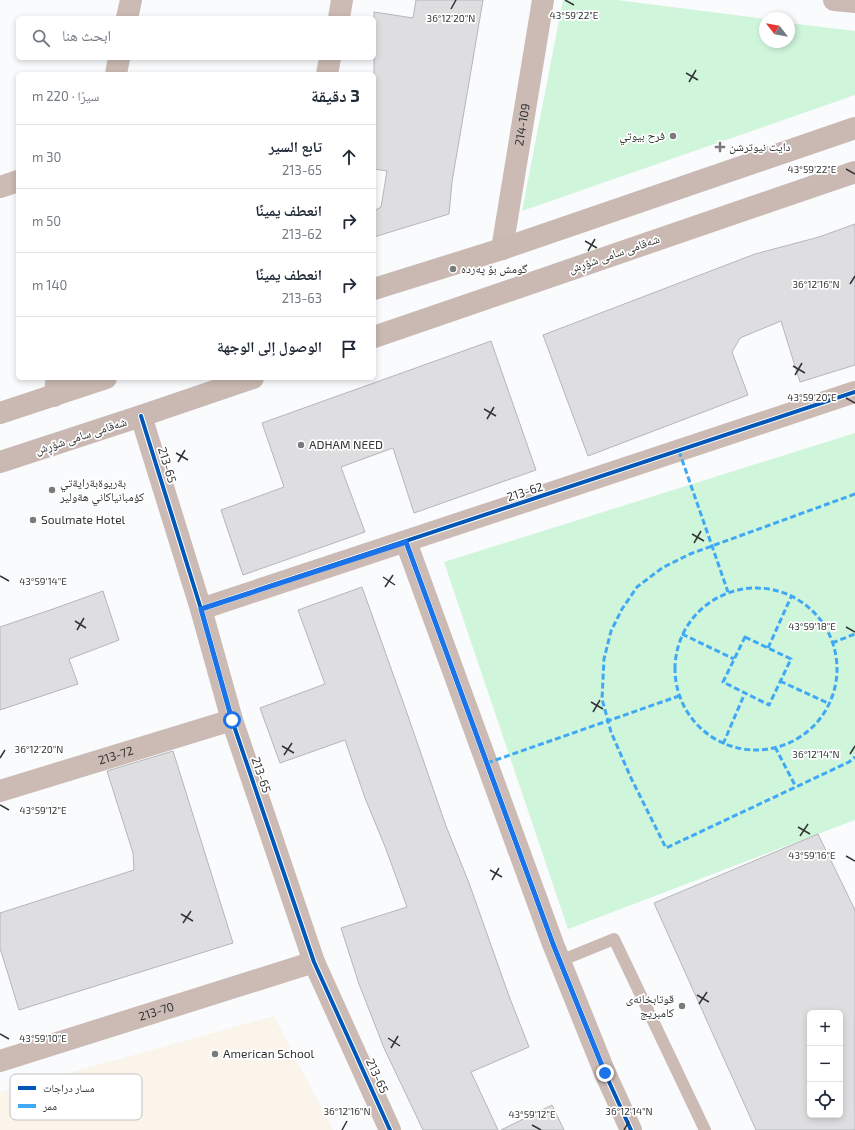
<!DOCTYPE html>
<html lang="ar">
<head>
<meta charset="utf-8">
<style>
  :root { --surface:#fff; --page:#f6f6f7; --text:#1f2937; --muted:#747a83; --line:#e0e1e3 }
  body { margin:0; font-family:"Exo 2","Noto Naskh Arabic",sans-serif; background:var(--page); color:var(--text); direction:rtl }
  .controls { position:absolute; right:12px; bottom:12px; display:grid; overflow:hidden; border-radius:6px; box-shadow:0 2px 6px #0003 }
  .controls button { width:36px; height:36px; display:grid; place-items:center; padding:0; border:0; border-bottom:1px solid var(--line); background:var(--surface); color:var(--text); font:20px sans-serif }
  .compass { position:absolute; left:759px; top:12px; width:36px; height:36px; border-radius:50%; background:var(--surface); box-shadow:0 2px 6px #0003; rotate:301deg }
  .stop { position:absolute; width:12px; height:12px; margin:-9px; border:3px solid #1a73e8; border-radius:50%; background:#fff }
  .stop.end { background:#1a73e8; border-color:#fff; box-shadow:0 1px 4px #0008 }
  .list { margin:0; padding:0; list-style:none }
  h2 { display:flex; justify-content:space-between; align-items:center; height:52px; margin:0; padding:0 16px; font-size:17px }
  h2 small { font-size:13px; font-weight:400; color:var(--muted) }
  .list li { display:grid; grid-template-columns:26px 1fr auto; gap:12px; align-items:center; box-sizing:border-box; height:64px; padding:0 16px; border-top:1px solid var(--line) }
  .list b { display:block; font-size:15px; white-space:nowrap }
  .list p { margin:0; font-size:13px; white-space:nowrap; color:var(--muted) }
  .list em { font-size:13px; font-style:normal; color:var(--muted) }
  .icon { flex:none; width:22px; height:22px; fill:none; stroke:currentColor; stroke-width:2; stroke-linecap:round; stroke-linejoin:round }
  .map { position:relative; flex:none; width:855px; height:1130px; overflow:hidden; direction:ltr }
  .search { position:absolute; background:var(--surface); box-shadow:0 2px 6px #0003; left:16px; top:16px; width:360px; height:44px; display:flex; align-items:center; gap:10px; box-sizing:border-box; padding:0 14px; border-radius:6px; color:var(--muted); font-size:15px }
  .panel { position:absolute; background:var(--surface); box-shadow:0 2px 6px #0003; left:16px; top:72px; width:360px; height:308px; border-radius:6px; direction:rtl }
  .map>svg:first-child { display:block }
  .education { fill:#fbf4ea }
  .green { fill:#cff5db }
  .building { fill:#dedee0; stroke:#b5b6b7; fill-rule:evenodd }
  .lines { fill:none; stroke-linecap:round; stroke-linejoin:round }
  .service { stroke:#ccbab4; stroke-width:12 }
  .minor { stroke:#ccbab4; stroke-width:22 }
  .secondary { stroke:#cab9b2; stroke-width:22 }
  .quiet { stroke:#3fa9f5; stroke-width:3; stroke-dasharray:6 3; stroke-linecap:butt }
  .cycleway-casing { stroke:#fff; stroke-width:6 }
  .cycleway { stroke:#0057b8; stroke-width:4 }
  .route { stroke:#1a73e8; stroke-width:5 }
  .ticks { fill:none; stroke:#333435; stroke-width:1.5 }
  .poi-dot { fill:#787a7b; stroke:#fff; stroke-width:1.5 }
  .labels { text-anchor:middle; stroke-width:3.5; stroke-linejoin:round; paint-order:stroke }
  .street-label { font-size:12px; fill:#333435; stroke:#fff }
  .poi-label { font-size:12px; fill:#333435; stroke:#fff; text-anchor:start }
  .key { fill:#fff; stroke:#c2c2c2; stroke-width:1 }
  .key-label { font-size:11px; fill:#333435 }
  .ticks-label { font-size:10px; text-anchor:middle; fill:#333435; stroke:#fff; stroke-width:3.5; stroke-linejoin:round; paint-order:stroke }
</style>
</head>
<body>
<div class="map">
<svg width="855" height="1130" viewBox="0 0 855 1130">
  <rect width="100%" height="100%" fill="#f9fbfd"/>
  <path class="education" d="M274 1016 333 1130H0V1092Z"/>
  <path class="green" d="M563 0H617L765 19V42H789V23L855 31V95L522 211Z
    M855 433V820L568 929 444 562Z"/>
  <path class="building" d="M416 0H483L452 182 449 214 374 237V211L381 207 387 171 374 169V12L413 18Z
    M855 224V365L800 382 781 321 740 338 732 352 748 395 588 456 543 335 755 254 819 237Z
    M491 341 536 470 414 513 393 448 341 467 365 532 243 575 221 510 284 487 262 423Z
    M362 587 408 716 446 826 469 883 509 996 529 1047 471 1072 498 1130H423L384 1048 359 984 341 928 407 907 386 849 365 798 345 740 280 763 260 708 325 684 298 610Z
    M103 591 119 640 69 659 78 684 0 710V627L53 609Z
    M173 751 233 943 19 1010 0 948V913L134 870 133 853 107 771Z
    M818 834 855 910V1130H756L654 903ZM810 1013H840V1115H810Z
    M552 1105 564 1130H501Z"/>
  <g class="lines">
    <path class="service" d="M560 961 614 939 705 1130"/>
    <g class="minor">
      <path d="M834 0 855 2"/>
      <path d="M127 18 131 0"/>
      <path d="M339 18 342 0"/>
      <path d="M116 74 119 58"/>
      <path d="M327 74 330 58"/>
      <path d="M0 187 18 181"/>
      <path id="s1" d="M502 249 543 0"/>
      <path d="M54 396 57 378"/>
      <path d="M141 416 201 609 232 720 314 962 390 1130"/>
      <path d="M406 542 553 944 605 1073 631 1130"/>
      <path d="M201 609 855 392"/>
      <path id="s2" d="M0 791 232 720"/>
      <path id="s3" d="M0 1061 314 962"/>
    </g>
    <path class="secondary" d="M374 289 502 249 855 128
      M374 337 855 172
      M0 413 106 378
      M0 462 141 416 253 378"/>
    <path class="quiet" d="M679 451 728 592
      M855 494 690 554 662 568 637 587 622 609 611 631 604 659 602 699 611 732 631 778 666 848 849 762 855 757
      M675 669a81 81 0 1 1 162 0a81 81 0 1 1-162 0Z
      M682 634 734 659
      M745 637 791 659 769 705 723 682Z
      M832 643 855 634
      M768 648 791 597
      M780 681 830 704
      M723 744 745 693
      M775 747 796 787
      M487 763 679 696"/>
    <defs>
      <path id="cycleway" d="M141 416 201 609 232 720 314 962 390 1130
        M406 542 553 944 605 1073 631 1130
        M201 609 855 392"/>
    </defs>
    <use href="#cycleway" class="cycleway-casing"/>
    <use href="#cycleway" class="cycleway"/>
  </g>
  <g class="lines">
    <path class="route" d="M232 720 201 609 406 542 553 944 605 1073"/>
  </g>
  <path class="ticks" d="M565 0 574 5M451 9 456 0M686 73 698 80M689 82 696 70M846 169 855 174M585 241 597 248M588 251 595 239M850 284 855 276M793 366 805 373M795 375 802 363M846 398 855 403M484 409 496 416M487 419 494 407M176 453 188 460M178 462 185 450M692 534 704 541M694 543 701 531M0 576 9 581M383 577 395 585M385 587 393 575M75 621 86 628M846 627 855 632M77 630 84 618M591 702 603 709M593 712 600 700M282 746 294 753M850 754 855 746M284 755 292 743M0 758 5 750M0 805 9 810M798 827 810 834M800 836 808 824M846 856 855 861M490 870 502 877M492 880 499 868M181 914 193 921M183 923 191 911M697 995 709 1002M699 1004 707 992M0 1034 9 1039M388 1038 400 1046M391 1048 398 1036M532 1125 541 1130M342 1130 347 1121M624 1130 629 1121"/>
  <g class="poi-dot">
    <circle cx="673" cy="136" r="4"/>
    <path d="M718 141h4v4h4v4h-4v4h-4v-4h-4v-4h4z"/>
    <circle cx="453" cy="269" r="4"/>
    <circle cx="301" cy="445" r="4"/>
    <circle cx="52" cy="490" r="4"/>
    <circle cx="33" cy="520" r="4"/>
    <circle cx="682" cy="1006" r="4"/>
    <circle cx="215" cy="1054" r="4"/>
  </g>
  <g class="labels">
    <g class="street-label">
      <text dy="4" stroke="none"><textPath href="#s1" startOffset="126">214-109</textPath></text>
      <text transform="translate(614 254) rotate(-19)" y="4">شەقامی سامی شۆڕش</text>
      <text transform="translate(81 436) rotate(-18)" y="4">شەقامی سامی شۆڕش</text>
      <text transform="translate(167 465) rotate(73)" y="4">213-65</text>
      <text transform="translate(525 492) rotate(-18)" y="4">213-62</text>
      <text dy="4" stroke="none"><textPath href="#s2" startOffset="121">213-72</textPath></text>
      <text transform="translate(261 775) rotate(71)" y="4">213-65</text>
      <text dy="4" stroke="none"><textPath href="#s3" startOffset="164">213-70</textPath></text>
      <text transform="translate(377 1076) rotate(65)" y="4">213-65</text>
    </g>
    <g class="poi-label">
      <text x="665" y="140" text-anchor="end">فرح بيوتي</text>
      <text x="729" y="151">دايت نيوترشن</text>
      <text x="461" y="273">گومش بۆ پەردە</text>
      <text x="309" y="449">ADHAM NEED</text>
      <text x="60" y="487">بةريوةبةرايةتي<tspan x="60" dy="14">كؤمبانياكاني هةولير</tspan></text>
      <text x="41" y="524">Soulmate Hotel</text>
      <text x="674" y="1003" text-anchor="end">قوتابخانەی<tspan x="674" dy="14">کامبریج</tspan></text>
      <text x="223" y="1058">American School</text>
    </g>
  </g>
  <rect x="10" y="1074" width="132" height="46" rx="6" class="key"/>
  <rect x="18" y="1086" width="18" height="4" fill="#0057b8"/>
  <rect x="18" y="1104" width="18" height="4" fill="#3fa9f5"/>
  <g class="key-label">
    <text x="43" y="1092">مسار دراجات</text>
    <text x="43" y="1110">ممر</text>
  </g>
  <g class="ticks-label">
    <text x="574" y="19">43°59'22"E</text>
    <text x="451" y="22">36°12'20"N</text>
    <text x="812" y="173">43°59'22"E</text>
    <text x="816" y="288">36°12'16"N</text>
    <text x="812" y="401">43°59'20"E</text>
    <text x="43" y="585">43°59'14"E</text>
    <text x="812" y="630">43°59'18"E</text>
    <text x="39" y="753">36°12'20"N</text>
    <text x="816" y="758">36°12'14"N</text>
    <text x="43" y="814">43°59'12"E</text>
    <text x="812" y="859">43°59'16"E</text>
    <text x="43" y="1042">43°59'10"E</text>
    <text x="347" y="1115">36°12'16"N</text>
    <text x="629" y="1115">36°12'14"N</text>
    <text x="532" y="1118">43°59'12"E</text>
  </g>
</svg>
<div class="controls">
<button>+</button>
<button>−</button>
<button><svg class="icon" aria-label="locate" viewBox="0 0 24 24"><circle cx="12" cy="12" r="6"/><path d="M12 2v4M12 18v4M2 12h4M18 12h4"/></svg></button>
</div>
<svg class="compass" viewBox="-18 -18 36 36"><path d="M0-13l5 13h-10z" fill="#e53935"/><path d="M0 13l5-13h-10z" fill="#747a83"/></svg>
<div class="stop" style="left:232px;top:720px"></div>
<div class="stop end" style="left:605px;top:1073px"></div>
<div class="search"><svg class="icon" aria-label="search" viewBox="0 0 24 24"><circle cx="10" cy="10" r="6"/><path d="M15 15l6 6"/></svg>ابحث هنا</div>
<section class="panel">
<h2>3 دقيقة<small>سيرًا · 220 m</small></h2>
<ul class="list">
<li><svg class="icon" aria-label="ahead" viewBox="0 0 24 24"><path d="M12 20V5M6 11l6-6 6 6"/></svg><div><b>تابع السير</b><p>213-65</p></div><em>30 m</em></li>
<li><svg class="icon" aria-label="right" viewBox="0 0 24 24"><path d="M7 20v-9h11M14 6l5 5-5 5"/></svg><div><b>انعطف يمينًا</b><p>213-62</p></div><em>50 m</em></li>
<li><svg class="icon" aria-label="right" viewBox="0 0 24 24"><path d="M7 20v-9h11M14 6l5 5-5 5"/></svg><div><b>انعطف يمينًا</b><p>213-63</p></div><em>140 m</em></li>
<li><svg class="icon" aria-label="arrive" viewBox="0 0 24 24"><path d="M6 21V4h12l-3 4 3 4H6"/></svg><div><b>الوصول إلى الوجهة</b></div></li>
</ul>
</section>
</div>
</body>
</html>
